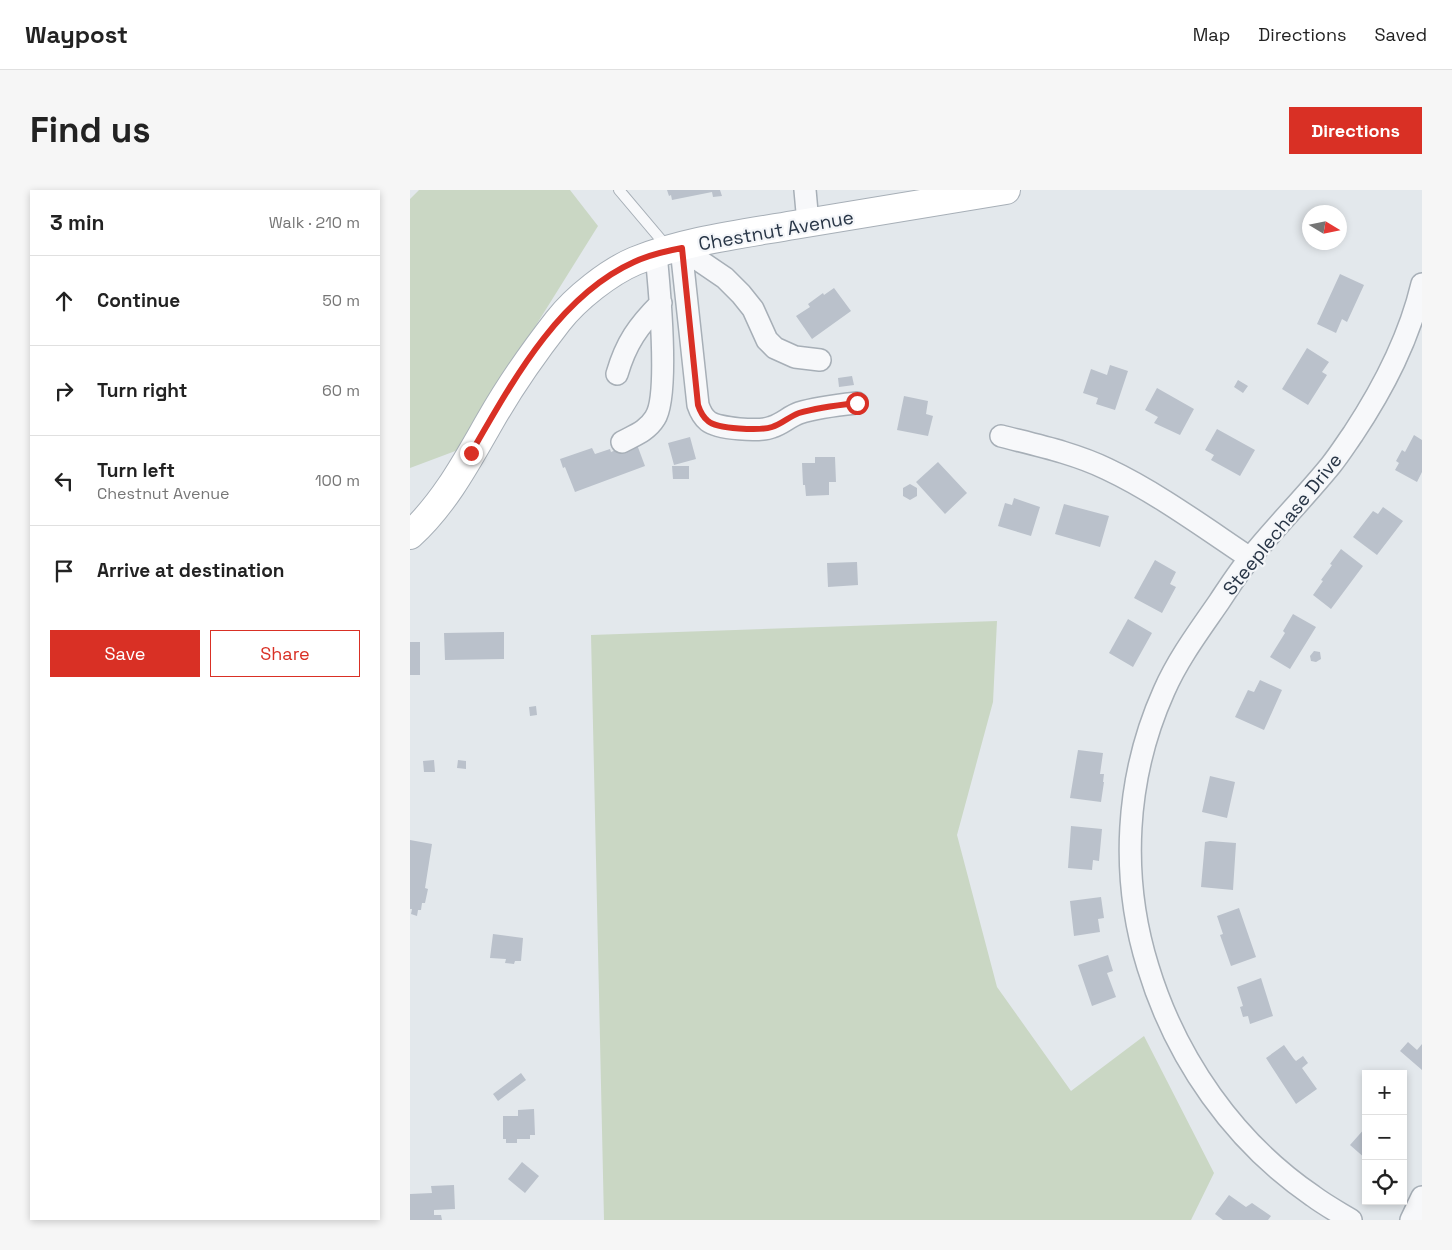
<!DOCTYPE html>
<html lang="en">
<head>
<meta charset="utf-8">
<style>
  :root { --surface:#fff; --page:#f6f6f6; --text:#222; --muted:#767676; --line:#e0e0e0; --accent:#d93025 }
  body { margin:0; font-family:"Space Grotesk",sans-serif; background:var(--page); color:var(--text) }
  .controls { position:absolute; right:15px; bottom:15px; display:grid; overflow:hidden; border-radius:0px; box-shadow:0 2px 8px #0003 }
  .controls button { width:45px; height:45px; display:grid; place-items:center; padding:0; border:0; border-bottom:1px solid var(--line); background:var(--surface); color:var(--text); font:25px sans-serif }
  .compass { position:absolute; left:892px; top:15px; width:45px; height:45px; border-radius:50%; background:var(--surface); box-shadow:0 2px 8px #0003; rotate:100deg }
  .stop { position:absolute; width:15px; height:15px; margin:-11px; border:4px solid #d93025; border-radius:50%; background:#fff }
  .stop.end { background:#d93025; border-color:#fff; box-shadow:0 1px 5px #0008 }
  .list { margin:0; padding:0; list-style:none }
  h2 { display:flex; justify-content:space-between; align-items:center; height:65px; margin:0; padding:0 20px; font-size:21px }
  h2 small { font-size:16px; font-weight:400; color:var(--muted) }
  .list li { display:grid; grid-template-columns:32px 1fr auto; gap:15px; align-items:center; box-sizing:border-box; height:90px; padding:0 20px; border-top:1px solid var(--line) }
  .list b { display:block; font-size:19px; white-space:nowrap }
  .list p { margin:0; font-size:16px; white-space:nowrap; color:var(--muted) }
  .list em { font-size:16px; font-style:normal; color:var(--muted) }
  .actions { display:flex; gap:10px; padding:15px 20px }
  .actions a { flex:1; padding:11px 0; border:1px solid var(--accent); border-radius:0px; text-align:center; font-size:18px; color:var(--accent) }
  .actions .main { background:var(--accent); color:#fff }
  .icon { flex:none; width:28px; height:28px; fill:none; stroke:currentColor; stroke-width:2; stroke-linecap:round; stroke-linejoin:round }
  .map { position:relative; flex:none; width:1012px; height:1030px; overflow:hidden; border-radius:0px }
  header { display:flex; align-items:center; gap:30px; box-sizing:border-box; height:70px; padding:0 25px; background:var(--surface); border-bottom:1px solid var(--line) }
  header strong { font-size:24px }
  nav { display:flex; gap:28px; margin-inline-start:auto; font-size:18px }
  .intro { display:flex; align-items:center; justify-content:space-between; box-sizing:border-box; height:120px; padding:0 30px }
  h1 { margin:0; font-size:35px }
  .button { padding:12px 22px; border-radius:0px; background:var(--accent); color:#fff; font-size:18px; font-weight:700 }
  main { display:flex; gap:30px; padding:0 30px }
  aside { flex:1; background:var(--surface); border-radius:0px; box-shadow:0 2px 8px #0003 }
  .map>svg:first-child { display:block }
  .green { fill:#cad7c4 }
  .building { fill:#bac1cb }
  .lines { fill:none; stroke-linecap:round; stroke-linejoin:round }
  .lane-casing { stroke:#a7afb7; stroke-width:12 }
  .street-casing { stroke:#a7afb7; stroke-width:24 }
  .secondary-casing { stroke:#a7afb7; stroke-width:30 }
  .lane { stroke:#f7f8fa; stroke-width:10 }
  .street { stroke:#f7f8fa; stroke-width:21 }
  .secondary { stroke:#fff; stroke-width:28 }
  .route { stroke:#d93025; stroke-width:6 }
  .labels { text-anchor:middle; stroke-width:4.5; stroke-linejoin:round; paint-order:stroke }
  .street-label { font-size:19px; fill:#293647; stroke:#f4f6f9 }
</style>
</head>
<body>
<header>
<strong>Waypost</strong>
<nav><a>Map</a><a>Directions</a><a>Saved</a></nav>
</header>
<div class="intro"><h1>Find us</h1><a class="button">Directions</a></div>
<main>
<aside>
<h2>3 min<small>Walk · 210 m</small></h2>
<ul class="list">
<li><svg class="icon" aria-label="ahead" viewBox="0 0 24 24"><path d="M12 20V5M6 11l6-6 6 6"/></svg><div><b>Continue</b></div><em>50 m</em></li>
<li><svg class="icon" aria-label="right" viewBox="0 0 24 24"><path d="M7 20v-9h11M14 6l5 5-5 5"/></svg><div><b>Turn right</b></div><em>60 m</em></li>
<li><svg class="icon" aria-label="left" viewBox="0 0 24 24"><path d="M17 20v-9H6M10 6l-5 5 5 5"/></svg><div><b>Turn left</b><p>Chestnut Avenue</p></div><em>100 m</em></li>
<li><svg class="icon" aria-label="arrive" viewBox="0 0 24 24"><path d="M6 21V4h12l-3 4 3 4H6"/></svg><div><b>Arrive at destination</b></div></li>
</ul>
<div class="actions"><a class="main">Save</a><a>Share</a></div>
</aside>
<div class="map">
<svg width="1012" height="1030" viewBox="0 0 1012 1030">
  <rect width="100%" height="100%" fill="#e3e8ec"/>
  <path class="green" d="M9 0H160L188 36 48 260 0 278V9Z
    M587 431 583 512 547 645 587 797 661 901 734 846 804 983 781 1030H194L181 445Z"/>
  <path class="building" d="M257 0H310L312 6 303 7 302 2 262 10 261 5 259 6Z
    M930 84 954 95 937 132 932 129 926 143 907 134Z
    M424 98 441 121 402 149 386 126 400 117 398 114 413 103 414 105Z
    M897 158 919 172 912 182 917 185 898 215 872 199Z
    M700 175 718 181 705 220 686 214 688 208 673 203 681 179 697 185Z
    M442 186 444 195 429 197 428 188Z
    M828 190 838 196 833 203 824 197Z
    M747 198 784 219 770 245 744 233 748 227 735 220Z
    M494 206 518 211 516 224 523 226 518 246 487 240Z
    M807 239 845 260 830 286 801 270 804 265 795 260Z
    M1004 245 1012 250V282L1007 292 985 280 989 273 986 271 992 260 995 262Z
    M280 247 286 269 264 275 258 253Z
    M226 252 235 276 165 302 155 277 153 278 150 269 182 258 185 264 200 259 201 262Z
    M405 267H425L426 292H419V305L396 306 395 295H393L392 273H405Z
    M528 272 557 303 535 324 506 292Z
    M262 276H279V289H263Z
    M500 294 507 298V306L500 310 493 306V298Z
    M604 308 630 317 621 346 588 336 595 313 602 315Z
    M654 314 699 326 690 357 645 344Z
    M973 317 993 331 967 365 943 347 963 321 968 324Z
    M931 359 953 376 921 419 903 405 913 391 911 390 922 375 920 374Z
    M745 370 766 382 760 394 766 397 752 423 724 408Z
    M447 372 448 395 418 397 417 373Z
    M883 424 906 437 880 479 860 467 875 443 873 441Z
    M718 429 742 443 723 477 699 463Z
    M94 442V469L35 470 34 443Z
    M0 452H10V485H0Z
    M904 461 910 462 911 469 906 472 901 471 900 466Z
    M850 490 872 500 854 540 825 527 838 500 844 502Z
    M126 516 127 525 120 526 119 517Z
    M668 560 693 563 690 584H694L693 592H694L691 612 660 608Z
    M24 570 25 582H14L13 571Z
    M48 570 56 571V579L47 578Z
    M800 586 825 592 817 628 792 622Z
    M661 636 692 639 689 671 683 670 682 680 658 678Z
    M0 650 22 654 15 698 18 699 15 713H12L11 720H8L7 726 1 724 2 719H0Z
    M800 651 826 653 823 700 791 697 795 652Z
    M691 707 694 728 688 729 690 742 664 746 660 711Z
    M829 718 846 767 821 776 810 745 813 744 807 726Z
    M83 744 113 748 111 771H105L104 774 95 773 96 769 80 768Z
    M698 765 703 781 697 783 706 807 682 816 668 775Z
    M851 788 863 826 840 834 838 826 833 827 830 817 833 816 827 797Z
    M998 852 1007 860 1012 854V880L990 861Z
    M874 855 884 869 886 871 893 866 898 873 892 878 907 899 886 914 856 868Z
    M111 883 116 890 88 911 83 904Z
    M124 919 125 945H120V949H107V953H96V949H93V926H108V920Z
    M956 937V969L940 955Z
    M112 972 129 986 115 1003 98 989Z
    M44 995 45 1019 24 1020V1025H31L32 1030H0V1004L22 1003 21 996Z
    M819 1005 836 1017 842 1013 861 1026 858 1030H813L805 1024Z"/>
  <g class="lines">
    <defs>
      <path id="lane" d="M209 0 258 58"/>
      <path id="street" d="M395 0 398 33
        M271 58 288 215C290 221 293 227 298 231 308 239 350 242 362 237 372 234 380 226 389 223 408 217 428 215 447 213
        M271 58 315 88 331 104 343 119 357 150 365 158 385 167 410 170
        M207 184C216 153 228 136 251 113
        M591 246C626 255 664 263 697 279 746 302 795 338 840 368
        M212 252C225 245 237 241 245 228 260 206 249 94 246 64
        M941 1030C928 1022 915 1015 903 1006 824 952 766 869 738 777 710 687 715 588 754 501 768 469 789 441 809 412 819 397 829 381 841 367 866 336 895 307 921 275 929 265 936 254 943 244 974 197 999 149 1012 94
        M1001 1030 1012 1007"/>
      <path id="secondary" d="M0 345C35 313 57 271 80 231 100 196 123 163 148 131 166 108 199 82 225 71 274 51 332 44 384 35 454 23 525 12 596 0"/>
    </defs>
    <use href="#lane" class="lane-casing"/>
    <use href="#street" class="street-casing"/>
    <use href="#secondary" class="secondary-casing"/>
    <use href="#lane" class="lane"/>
    <use href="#street" class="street"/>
    <use href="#secondary" class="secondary"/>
  </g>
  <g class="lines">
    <path class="route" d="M61 263C101 194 148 106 224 72 239 65 256 61 272 58L288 215C290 221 293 227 298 231 307 239 350 241 362 237 372 234 380 226 389 223 408 217 428 215 447 213"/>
  </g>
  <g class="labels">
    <g class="street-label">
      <text transform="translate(366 40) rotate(-10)" y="7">Chestnut Avenue</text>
      <text transform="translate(872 334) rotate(-51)" y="7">Steeplechase Drive</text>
    </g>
  </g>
</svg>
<div class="controls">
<button>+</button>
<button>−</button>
<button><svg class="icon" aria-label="locate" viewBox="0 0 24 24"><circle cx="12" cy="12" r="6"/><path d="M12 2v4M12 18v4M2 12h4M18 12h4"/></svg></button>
</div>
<svg class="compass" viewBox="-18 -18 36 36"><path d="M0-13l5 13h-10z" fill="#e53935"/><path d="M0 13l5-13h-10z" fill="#767676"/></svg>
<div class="stop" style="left:447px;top:213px"></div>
<div class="stop end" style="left:61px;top:263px"></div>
</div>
</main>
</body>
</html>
